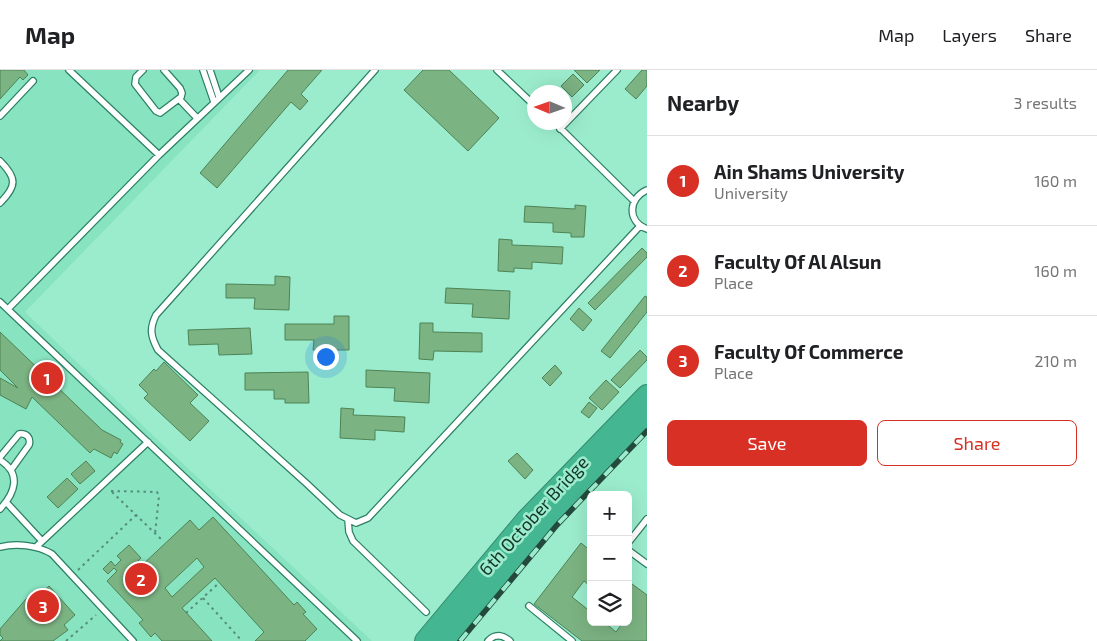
<!DOCTYPE html>
<html lang="en">
<head>
<meta charset="utf-8">
<style>
  :root { --surface:#fff; --page:#f2f2f2; --text:#202124; --muted:#757577; --line:#e0e0e0; --accent:#d93025 }
  body { margin:0; font-family:"Exo 2",sans-serif; background:var(--page); color:var(--text) }
  .controls { position:absolute; right:15px; bottom:15px; display:grid; overflow:hidden; border-radius:8px; box-shadow:0 5px 20px #0002 }
  .controls button { width:45px; height:45px; display:grid; place-items:center; padding:0; border:0; border-bottom:1px solid var(--line); background:var(--surface); color:var(--text); font:25px sans-serif }
  .compass { position:absolute; left:527px; top:15px; width:45px; height:45px; border-radius:50%; background:var(--surface); box-shadow:0 5px 20px #0002; rotate:272deg }
  .you { position:absolute; left:325px; top:286px; width:18px; height:18px; margin:-12px; border:4px solid #fff; border-radius:50%; background:#1a73e8; box-shadow:0 0 0 8px #1a73e833 }
  .badge { display:grid; place-items:center; width:32px; height:32px; border-radius:50%; background:var(--accent); color:#fff; font-size:16px; font-weight:700 }
  .pin { position:absolute; translate:-50% -50%; border:2px solid #fff; box-shadow:0 1px 5px #0006 }
  .list { margin:0; padding:0; list-style:none }
  h2 { display:flex; justify-content:space-between; align-items:center; height:65px; margin:0; padding:0 20px; font-size:21px }
  h2 small { font-size:16px; font-weight:400; color:var(--muted) }
  .list li { display:grid; grid-template-columns:32px 1fr auto; gap:15px; align-items:center; box-sizing:border-box; height:90px; padding:0 20px; border-top:1px solid var(--line) }
  .list b { display:block; font-size:19px; white-space:nowrap }
  .list p { margin:0; font-size:16px; white-space:nowrap; color:var(--muted) }
  .list em { font-size:16px; font-style:normal; color:var(--muted) }
  .actions { display:flex; gap:10px; padding:15px 20px }
  .actions a { flex:1; padding:11px 0; border:1px solid var(--accent); border-radius:8px; text-align:center; font-size:18px; color:var(--accent) }
  .actions .main { background:var(--accent); color:#fff }
  .icon { flex:none; width:28px; height:28px; fill:none; stroke:currentColor; stroke-width:2; stroke-linecap:round; stroke-linejoin:round }
  .map { position:relative; flex:none; width:647px; height:571px; overflow:hidden }
  header { display:flex; align-items:center; gap:30px; box-sizing:border-box; height:70px; padding:0 25px; background:var(--surface); border-bottom:1px solid var(--line) }
  header strong { font-size:24px }
  nav { display:flex; gap:28px; margin-inline-start:auto; font-size:18px }
  main { display:flex }
  aside { flex:1; background:var(--surface) }
  .map>svg:first-child { display:block }
  .built { fill:#88e3c1 }
  .building { fill:#7cb383; stroke:#4d8355; fill-rule:evenodd }
  .lines { fill:none; stroke-linecap:round; stroke-linejoin:round }
  .service-casing { stroke:#2c8065; stroke-width:8 }
  .motorway-casing { stroke:#33896d; stroke-width:22 }
  .path { stroke:#558d78; stroke-width:2; stroke-dasharray:2.5 4; stroke-linecap:butt }
  .service { stroke:#fff; stroke-width:5.5 }
  .motorway { stroke:#44b691; stroke-width:20 }
  .rail-casing { stroke:#234a3c; stroke-width:5.5 }
  .rail { stroke:#9beccd; stroke-width:4; stroke-dasharray:11; stroke-linecap:butt }
  .labels { text-anchor:middle; stroke-width:5; stroke-linejoin:round; paint-order:stroke }
  .street-label { font-size:18px; fill:#14362a; stroke:#9beccd }
</style>
</head>
<body>
<header>
<strong>Map</strong>
<nav><a>Map</a><a>Layers</a><a>Share</a></nav>
</header>
<main>
<div class="map">
<svg width="647" height="571" viewBox="0 0 647 571">
  <rect width="100%" height="100%" fill="#9beccd"/>
  <path class="built" d="M0 0H260L25 242 162 374 372 571H0Z"/>
  <path class="building" d="M0 0H24L28 5 23 10 20 7 0 29Z
    M288 0H322L301 24 308 31 300 40 291 32 217 118 200 103Z
    M423 0H449L499 48 468 81 404 20Z
    M574 0H600L587 13Z
    M642 0H647V16L636 29 625 19Z
    M573 4 584 15 572 27 561 16Z
    M575 135 586 136 584 167H571V163L553 162V153L524 152 525 136 575 139Z
    M499 169 512 170V175L563 177 562 194 532 192V199L514 198V202L498 201Z
    M642 178 647 183V187L595 240 588 233Z
    M275 206 290 207 289 240 254 239 255 228H226V214L275 215Z
    M446 218 510 221 509 249 472 247 473 234 445 233Z
    M645 226 647 227V242L610 288 601 281Z
    M579 238 592 250 583 261 570 249Z
    M334 246H349V280H313L314 270H285V254H334Z
    M420 253H433V262L482 263V282L434 281 433 290 419 289Z
    M250 258 252 284 219 285 218 274 189 275 188 260Z
    M0 262 102 360 121 370 120 372 123 374 117 384 114 382 111 388 94 379 90 383 32 327 26 339 0 325V308L18 318 0 300Z
    M640 280 647 287V290L620 318 611 310Z
    M164 292 198 325 190 333 209 351 190 371 144 328 148 324 139 315 154 299 156 301Z
    M555 295 562 303 550 316 542 308Z
    M366 300 430 303 429 333 394 331 395 318 366 317Z
    M308 302 309 333H285V329H274V320H245V303Z
    M606 310 619 322 602 340 589 328Z
    M589 332 597 338 589 348 581 342Z
    M341 338 354 339 353 345 405 347 404 362 375 360V370L340 368Z
    M517 383 533 400 525 409 508 391Z
    M86 391 95 401 80 414 71 404Z
    M67 408 78 419 58 438 47 427Z
    M213 447 294 535 297 532 306 542 303 544 317 559 305 571H255L264 562 215 508 182 538 212 571H162L155 563 151 567 139 553 143 550 107 511 117 501 114 498 108 504 103 499 111 491 115 496 121 490 117 486 129 475 141 488 135 494 139 498 190 450 199 460ZM197 488 204 497 172 527 165 518Z
    M581 473 591 481V517L584 511 572 527 591 542V552H604L616 562 623 552H628V511L647 525V571H582L534 534Z
    M49 516 75 545 64 555 68 560 53 571H0L3 568 0 565V559L33 521 38 526Z"/>
  <g class="lines">
    <defs>
      <path id="service" d="M69 0 159 85
        M143 0 136 7 135 14 156 41 160 43 181 27 182 23 180 18 164 0
        M203 0 214 32
        M210 0 219 27
        M375 0 156 245C149 259 151 267 158 280L306 413 340 445 356 453 368 448 640 156
        M497 0 534 35
        M179 29 197 48
        M0 46 33 11
        M554 52 634 131
        M560 59 617 0
        M0 91C17 108 17 116 0 133
        M647 120C628 128 627 152 647 159
        M0 232 357 571
        M8 239 159 85 249 0
        M0 387 19 364C27 363 31 368 29 375L11 400
        M0 390C22 404 15 423 0 439
        M6 432 42 471
        M348 450 349 462 353 471 426 542
        M628 473 647 449
        M0 477C16 473 37 475 52 484L133 571
        M36 477 148 372
        M628 480 647 494
        M529 536 572 571
        M488 571C495 563 503 565 510 571"/>
      <path id="motorway" d="M425 571 526 450 647 325
        M446 571 537 461 647 348"/>
    </defs>
    <use href="#service" class="service-casing"/>
    <use href="#motorway" class="motorway-casing"/>
    <path class="path" d="M111 421 157 422 159 426 155 464
      M112 422 161 469
      M78 500 136 445
      M203 528 242 571
      M186 543 219 513
      M66 571 96 545"/>
    <use href="#service" class="service"/>
    <use href="#motorway" class="motorway"/>
    <defs>
      <path id="rail" d="M460 571 557 455 647 361"/>
    </defs>
    <use href="#rail" class="rail-casing"/>
    <use href="#rail" class="rail"/>
  </g>
  <g class="labels">
    <g class="street-label">
      <text transform="translate(534 446) rotate(-48)" y="6">6th October Bridge</text>
    </g>
  </g>
</svg>
<div class="controls">
<button>+</button>
<button>−</button>
<button><svg class="icon" aria-label="layers" viewBox="0 0 24 24"><path d="M12 4l9 5-9 5-9-5zM3 14l9 5 9-5"/></svg></button>
</div>
<svg class="compass" viewBox="-18 -18 36 36"><path d="M0-13l5 13h-10z" fill="#e53935"/><path d="M0 13l5-13h-10z" fill="#757577"/></svg>
<div class="you"></div>
<div class="pin badge" style="left:47px;top:308px">1</div>
<div class="pin badge" style="left:141px;top:509px">2</div>
<div class="pin badge" style="left:43px;top:536px">3</div>
</div>
<aside>
<h2>Nearby<small>3 results</small></h2>
<ul class="list">
<li><span class="badge">1</span><div><b>Ain Shams University</b><p>University</p></div><em>160 m</em></li>
<li><span class="badge">2</span><div><b>Faculty Of Al Alsun</b><p>Place</p></div><em>160 m</em></li>
<li><span class="badge">3</span><div><b>Faculty Of Commerce</b><p>Place</p></div><em>210 m</em></li>
</ul>
<div class="actions"><a class="main">Save</a><a>Share</a></div>
</aside>
</main>
</body>
</html>
